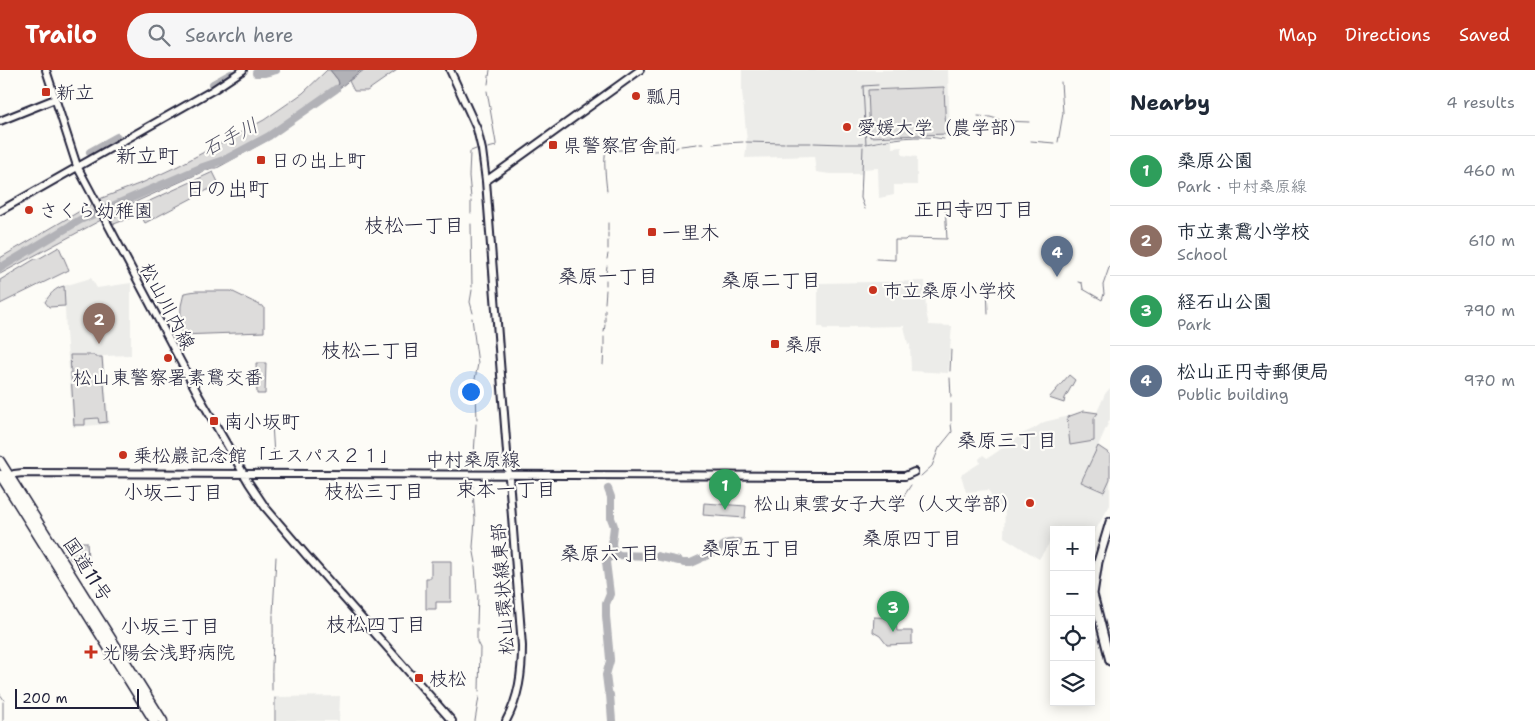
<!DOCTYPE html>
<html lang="en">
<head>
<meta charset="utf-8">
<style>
  :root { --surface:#fff; --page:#f6f6f7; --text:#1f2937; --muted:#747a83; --line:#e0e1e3; --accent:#c8321e }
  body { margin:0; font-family:"Shantell Sans","Klee One",sans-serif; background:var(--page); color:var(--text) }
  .controls { position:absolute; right:15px; bottom:15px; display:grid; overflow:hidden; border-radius:0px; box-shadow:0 2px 12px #0003 }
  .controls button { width:45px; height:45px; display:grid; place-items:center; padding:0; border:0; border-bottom:1px solid var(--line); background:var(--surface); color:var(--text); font:25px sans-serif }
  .scale { position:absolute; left:15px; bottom:12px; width:124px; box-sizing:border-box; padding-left:5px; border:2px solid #22223b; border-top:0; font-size:14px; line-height:18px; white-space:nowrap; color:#22223b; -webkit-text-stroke:4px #fdfcf7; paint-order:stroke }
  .you { position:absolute; left:470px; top:321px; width:18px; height:18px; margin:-12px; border:4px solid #fff; border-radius:50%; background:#1a73e8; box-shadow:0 0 0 8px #1a73e833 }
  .badge { display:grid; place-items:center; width:32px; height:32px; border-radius:50%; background:var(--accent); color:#fff; font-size:16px; font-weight:700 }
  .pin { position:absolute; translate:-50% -41px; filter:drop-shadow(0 1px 2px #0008) }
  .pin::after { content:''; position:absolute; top:26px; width:18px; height:15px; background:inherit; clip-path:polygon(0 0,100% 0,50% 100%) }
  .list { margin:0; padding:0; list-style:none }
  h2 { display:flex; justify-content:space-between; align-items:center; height:65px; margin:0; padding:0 20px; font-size:21px }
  h2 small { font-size:16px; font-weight:400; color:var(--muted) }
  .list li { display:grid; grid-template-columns:32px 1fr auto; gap:15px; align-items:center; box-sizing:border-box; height:70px; padding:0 20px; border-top:1px solid var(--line) }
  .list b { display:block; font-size:19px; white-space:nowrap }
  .list p { margin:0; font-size:16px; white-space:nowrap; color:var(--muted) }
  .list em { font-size:16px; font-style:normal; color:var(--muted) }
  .icon { flex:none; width:28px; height:28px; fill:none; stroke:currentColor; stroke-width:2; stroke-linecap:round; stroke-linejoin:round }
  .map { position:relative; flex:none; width:1110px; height:651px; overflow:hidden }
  header { display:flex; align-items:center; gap:30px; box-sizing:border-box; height:70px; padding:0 25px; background:var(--accent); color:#fff }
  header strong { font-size:24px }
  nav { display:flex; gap:28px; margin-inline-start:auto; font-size:18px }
  .search { width:350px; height:45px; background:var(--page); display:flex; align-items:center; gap:12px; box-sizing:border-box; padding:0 18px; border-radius:28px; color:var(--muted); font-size:19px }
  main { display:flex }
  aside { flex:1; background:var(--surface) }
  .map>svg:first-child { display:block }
  .built { fill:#ecece9 }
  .green { fill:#dddcdb; stroke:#807f8b }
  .water { fill:#b2b2b7; stroke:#787885 }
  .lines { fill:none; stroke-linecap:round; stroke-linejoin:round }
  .stream { stroke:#787885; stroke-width:1 }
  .river { stroke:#b2b2b7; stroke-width:8 }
  .secondary-casing { stroke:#22223b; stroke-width:10 }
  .primary-casing { stroke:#22223b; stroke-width:11 }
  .highway-casing { stroke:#22223b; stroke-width:11 }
  .secondary { stroke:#fdfcf7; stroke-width:6 }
  .primary { stroke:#fdfcf7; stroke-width:7 }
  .highway { stroke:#fdfcf7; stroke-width:8 }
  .poi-dot { fill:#c8321e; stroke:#fdfcf7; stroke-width:2 }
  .labels { text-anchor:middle; stroke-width:4.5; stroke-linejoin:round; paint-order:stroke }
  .poi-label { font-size:19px; fill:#22223b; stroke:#fdfcf7; text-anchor:start }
  .street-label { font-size:19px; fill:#22223b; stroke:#fdfcf7 }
  .water-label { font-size:20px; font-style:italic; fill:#545466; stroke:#fdfcf7 }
  .neighbourhood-label { font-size:20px; fill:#22223b; stroke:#fdfcf7 }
  .quarter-label { font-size:21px; fill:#22223b; stroke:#fdfcf7 }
</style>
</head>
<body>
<header>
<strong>Trailo</strong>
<div class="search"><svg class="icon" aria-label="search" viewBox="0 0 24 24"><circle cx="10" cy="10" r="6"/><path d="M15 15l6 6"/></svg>Search here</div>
<nav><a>Map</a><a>Directions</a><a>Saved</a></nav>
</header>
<main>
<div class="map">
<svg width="1110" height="651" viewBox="0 0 1110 651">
  <rect width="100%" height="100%" fill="#fdfcf7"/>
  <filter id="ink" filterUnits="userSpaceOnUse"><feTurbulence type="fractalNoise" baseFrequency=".02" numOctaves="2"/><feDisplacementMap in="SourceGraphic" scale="10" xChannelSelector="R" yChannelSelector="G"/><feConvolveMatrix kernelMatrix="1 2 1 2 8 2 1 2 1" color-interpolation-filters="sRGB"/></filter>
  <g filter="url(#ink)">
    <path class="built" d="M742 0H948L950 67 927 66 892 68V78L902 77V85L917 87V115H894V125L879 128 878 98 862 99V104H830L816 102 814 86 745 88 747 71 742 21Z
      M91 208 97 218 131 213V285L103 286 109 354 73 357 66 262 64 216Z
      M925 211 926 242 929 255 952 256 948 303 911 301 910 274H908L904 256 849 257V259H823V257H818V215L820 213Z
      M1110 318V349L1098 376 1110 384V435L1091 468V460H1068L1061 457 1059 460H1054V466L1039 489 1004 467 1005 437 995 435 989 420 966 422 961 405 980 393 979 389 983 385 987 388 991 386 1024 363 1033 359 1044 352 1077 344 1084 341 1097 342 1105 324Z
      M340 626 339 651H276V627Z"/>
    <path class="green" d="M327 0H330L338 10 339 14 329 23 339 20 270 69 217 98H212L202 102 131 134 0 204V188L102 128 144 112 178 96 264 50 303 23Z
      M364 0H397L367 21H354L349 11Z
      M944 17 946 64 870 67 868 20Z
      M213 102 219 114 145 153 140 144 114 154 110 149Z
      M59 177 69 200 0 234V210L35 189 40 188Z
      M64 216 65 236 49 237 45 232C50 224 55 218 64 216Z
      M196 221H231L264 237V262L180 265 181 236 184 223Z
      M70 285H94L95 287H102L107 352 99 353 98 348 85 349V355H74Z
      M256 293H266L265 324H257Z
      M1069 305 1075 310 1065 328 1064 333 1049 328Z
      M1084 341 1098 343 1094 348V371L1070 375 1067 347Z
      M1098 376 1110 384V409L1104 422 1081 412Z
      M704 433 746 436 745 448 703 445Z
      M70 472H87L88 489H70Z
      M431 491H451V532H436V539H426V508H431Z
      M874 547 895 548 897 561H912V574L887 575 880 566 873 562Z"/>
    <path class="water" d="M330 0H362C350 8 342 19 328 24L339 14 338 10Z"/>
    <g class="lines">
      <path class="stream" d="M488 14 490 0
        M878 15 863 16 866 74C892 69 917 64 944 69
        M487 21 496 73V76L488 78
        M978 46 990 47 1004 51 1029 52
        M1031 71 1054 73
        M746 72 784 73
        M1058 72 1063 43 1061 12
        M724 73 743 72
        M786 73H811
        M814 73 843 74
        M700 74H704
        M713 74 722 73
        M845 74H863
        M681 76 697 74
        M863 77 861 128 865 139
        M674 79 678 77
        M609 80H613
        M617 80H622
        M626 80H628
        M471 81 476 79
        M606 81C603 87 606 112 607 121
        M642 81H650
        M653 81 668 80
        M470 82 469 106 471 128
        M471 131V143
        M608 153V161
        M471 154 472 217
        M608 163V168
        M608 179V171
        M607 189 608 184
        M876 189 895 190V170H905L907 168 947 169 945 135
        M606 204 607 196
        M987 211 988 244
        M1078 212 1082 213 1083 219 1102 230 1104 224 1103 215 1110 195
        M606 215V210
        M472 220 470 232 473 243
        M605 233 606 220
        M605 244V240
        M472 248 478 294 474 314 476 322 477 350
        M605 252V247
        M604 262 605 255
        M604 275V267
        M603 295 604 278
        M950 301 951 280
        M950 308 951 327
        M951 351V334
        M272 353 274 386
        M473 399 476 354
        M921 406 932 396 939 378 952 362 951 354
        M473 411V417
        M473 421 475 450 473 477 476 493
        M900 432 911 415
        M475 496 477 523
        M273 543 276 487
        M477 554 478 525
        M477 558V572L480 578 479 621
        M272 620C271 595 274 570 273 545
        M0 624 4 630
        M3 632V651
        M275 651V628
        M475 651 479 627"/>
      <path class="river" d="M256 3H264L276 0
        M213 14 231 4
        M90 82 117 67
        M0 198 80 150 203 97 226 89 269 66 336 19
        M608 419 611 427V448L614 456 612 474 614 485
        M723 476 728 473 739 472
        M704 487 718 480
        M607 489 614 485 656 486 679 491
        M606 492 610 524 606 534V546L610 589
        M684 493H691L700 489
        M608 621 606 605 610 591
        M610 625 612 651"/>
      <defs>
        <path id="secondary" d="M46 0 77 96 199 326 249 413 265 437 306 485 452 651
          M450 0 477 59 482 80 486 111 522 576C522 603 519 627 506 651
          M0 51 55 29
          M486 111 640 0
          M0 141 213 20 243 0
          M7 407 14 404 23 403 823 406H905L914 402"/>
        <path id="primary" d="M1110 452 1098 492 1093 524 1110 591"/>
        <path id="highway" d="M0 391 163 651
          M0 405 154 651"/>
      </defs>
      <use href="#secondary" class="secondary-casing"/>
      <use href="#primary" class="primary-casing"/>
      <use href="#highway" class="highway-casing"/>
      <use href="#secondary" class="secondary"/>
      <use href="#primary" class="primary"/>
      <use href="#highway" class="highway"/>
    </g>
  </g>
  <g class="poi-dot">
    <rect x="41" y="17" width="10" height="10" rx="2.5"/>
    <circle cx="636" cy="26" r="5"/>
    <circle cx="847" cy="57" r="5"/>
    <rect x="548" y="70" width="10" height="10" rx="2.5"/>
    <rect x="256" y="85" width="10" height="10" rx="2.5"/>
    <circle cx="29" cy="140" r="5"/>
    <rect x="647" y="157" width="10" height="10" rx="2.5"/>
    <circle cx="873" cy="220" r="5"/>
    <rect x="770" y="269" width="10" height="10" rx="2.5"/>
    <circle cx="168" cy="288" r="5"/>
    <rect x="209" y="346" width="10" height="10" rx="2.5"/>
    <circle cx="123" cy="385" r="5"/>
    <circle cx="1030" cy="433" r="5"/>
    <path d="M88.5 574.5h5v5h5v5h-5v5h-5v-5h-5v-5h5z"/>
    <rect x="414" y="603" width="10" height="10" rx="2.5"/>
  </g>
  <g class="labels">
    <g class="poi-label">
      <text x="56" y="29">新立</text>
      <text x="646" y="33">瓢月</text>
      <text x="857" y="64">愛媛大学（農学部）</text>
      <text x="563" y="82">県警察官舎前</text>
      <text x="271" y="97">日の出上町</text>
      <text x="39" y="147">さくら幼稚園</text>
      <text x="662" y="169">一里木</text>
      <text x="883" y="227">市立桑原小学校</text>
      <text x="785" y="281">桑原</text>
      <text x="168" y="314" text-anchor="middle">松山東警察署素鵞交番</text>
      <text x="224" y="358">南小坂町</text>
      <text x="133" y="392">乗松巖記念館「エスパス２１」</text>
      <text x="1020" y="440" text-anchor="end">松山東雲女子大学（人文学部）</text>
      <text x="102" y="589">光陽会浅野病院</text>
      <text x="429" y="615">枝松</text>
    </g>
    <g class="street-label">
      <text transform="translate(168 236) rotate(62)" y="7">松山川内線</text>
      <text x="473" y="396">中村桑原線</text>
      <text transform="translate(88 499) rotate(57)" y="7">国道11号</text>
      <text transform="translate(502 519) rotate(-94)" y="7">松山環状線東部</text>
    </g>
    <g class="water-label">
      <text transform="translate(230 67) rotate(-27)" y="7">石手川</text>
    </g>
    <g class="neighbourhood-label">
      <text x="974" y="146">正円寺四丁目</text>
      <text x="414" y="162">枝松一丁目</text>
      <text x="608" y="213">桑原一丁目</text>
      <text x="771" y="217">桑原二丁目</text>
      <text x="371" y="287">枝松二丁目</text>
      <text x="1007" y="377">桑原三丁目</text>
      <text x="506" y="426">束本一丁目</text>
      <text x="374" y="428">枝松三丁目</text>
      <text x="173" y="429">小坂二丁目</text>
      <text x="912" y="475">桑原四丁目</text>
      <text x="751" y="485">桑原五丁目</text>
      <text x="610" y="490">桑原六丁目</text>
      <text x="376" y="561">枝松四丁目</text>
      <text x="170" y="563">小坂三丁目</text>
    </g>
    <g class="quarter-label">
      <text x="147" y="93">新立町</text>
      <text x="227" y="126">日の出町</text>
    </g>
  </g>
</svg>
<div class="controls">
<button>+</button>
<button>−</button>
<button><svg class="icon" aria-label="locate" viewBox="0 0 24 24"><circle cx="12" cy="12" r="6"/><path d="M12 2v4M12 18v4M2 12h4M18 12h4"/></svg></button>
<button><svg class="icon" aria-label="layers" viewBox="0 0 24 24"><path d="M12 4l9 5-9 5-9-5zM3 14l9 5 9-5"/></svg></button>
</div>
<div class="scale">200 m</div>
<div class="you"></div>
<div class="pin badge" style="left:725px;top:440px;background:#2e9e5b">1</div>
<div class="pin badge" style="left:99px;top:274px;background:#8d6e63">2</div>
<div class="pin badge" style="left:893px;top:562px;background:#2e9e5b">3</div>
<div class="pin badge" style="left:1057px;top:207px;background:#5c6f8a">4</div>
</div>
<aside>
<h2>Nearby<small>4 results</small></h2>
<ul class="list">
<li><span class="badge" style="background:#2e9e5b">1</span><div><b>桑原公園</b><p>Park · 中村桑原線</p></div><em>460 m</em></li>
<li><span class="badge" style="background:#8d6e63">2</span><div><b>市立素鵞小学校</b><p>School</p></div><em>610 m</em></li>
<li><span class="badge" style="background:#2e9e5b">3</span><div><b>経石山公園</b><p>Park</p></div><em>790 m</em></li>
<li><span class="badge" style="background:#5c6f8a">4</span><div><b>松山正円寺郵便局</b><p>Public building</p></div><em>970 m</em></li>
</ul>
</aside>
</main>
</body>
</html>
